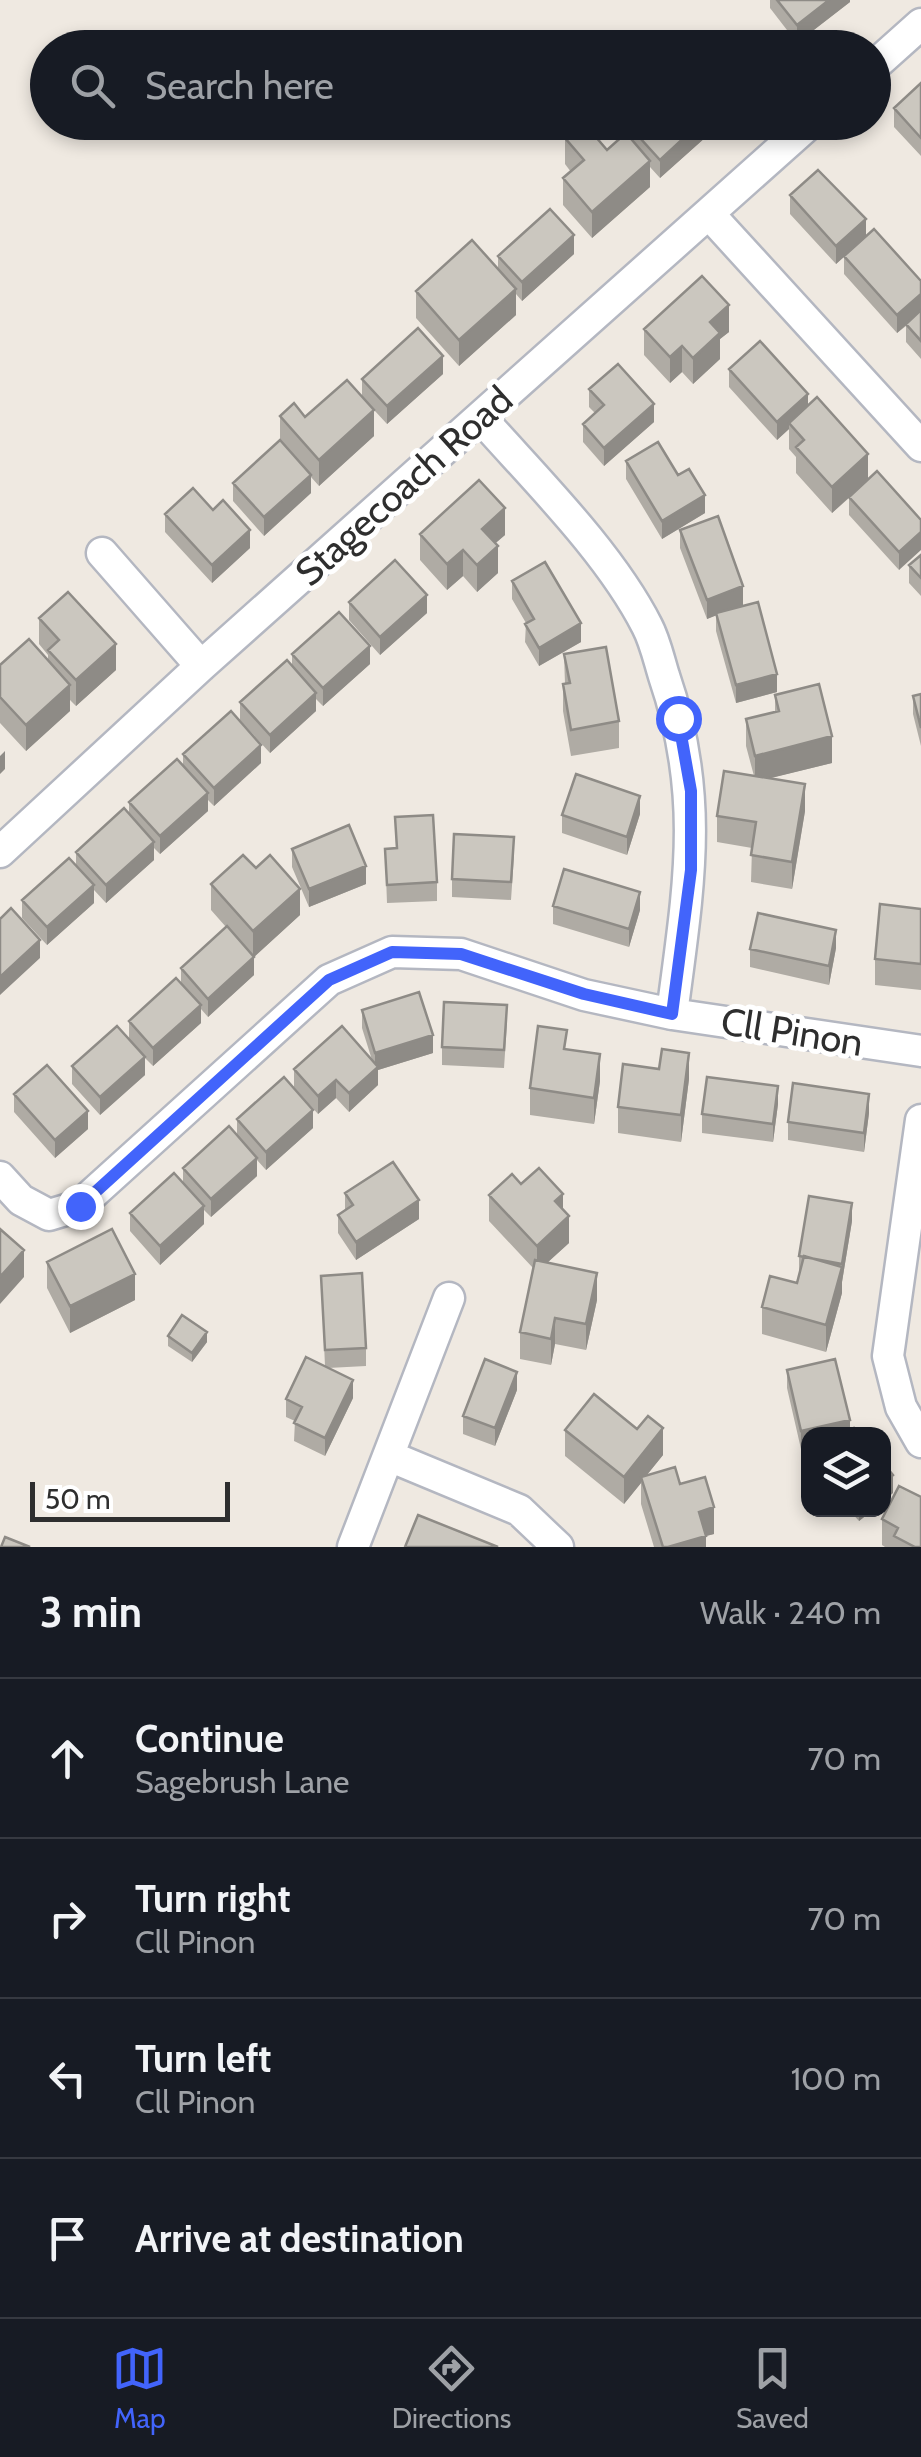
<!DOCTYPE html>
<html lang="en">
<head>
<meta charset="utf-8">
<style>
  :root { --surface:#171b24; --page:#20242c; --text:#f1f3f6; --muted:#9ea1a6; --line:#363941; --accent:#4264fb }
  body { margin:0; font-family:Cabin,sans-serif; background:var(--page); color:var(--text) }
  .controls { position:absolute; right:30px; bottom:30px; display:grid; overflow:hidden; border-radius:20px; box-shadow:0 5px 15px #0003 }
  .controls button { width:90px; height:90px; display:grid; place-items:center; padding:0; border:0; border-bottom:2px solid var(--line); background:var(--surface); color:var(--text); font:50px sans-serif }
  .scale { position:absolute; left:30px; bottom:25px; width:200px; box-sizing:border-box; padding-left:10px; border:5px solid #2e2e2e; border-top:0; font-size:28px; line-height:35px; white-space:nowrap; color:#2e2e2e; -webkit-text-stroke:8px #fff; paint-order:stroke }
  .stop { position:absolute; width:30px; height:30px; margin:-22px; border:8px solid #4264fb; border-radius:50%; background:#fff }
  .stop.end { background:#4264fb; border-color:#fff; box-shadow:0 2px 10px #0008 }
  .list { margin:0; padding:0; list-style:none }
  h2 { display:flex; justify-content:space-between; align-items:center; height:130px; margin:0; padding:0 40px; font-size:42px }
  h2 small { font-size:32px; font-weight:400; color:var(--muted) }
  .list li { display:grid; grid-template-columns:65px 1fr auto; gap:30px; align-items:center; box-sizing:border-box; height:160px; padding:0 40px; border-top:2px solid var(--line) }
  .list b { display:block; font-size:38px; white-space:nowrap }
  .list p { margin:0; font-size:32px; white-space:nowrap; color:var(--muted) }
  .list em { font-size:32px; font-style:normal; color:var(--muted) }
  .icon { flex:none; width:55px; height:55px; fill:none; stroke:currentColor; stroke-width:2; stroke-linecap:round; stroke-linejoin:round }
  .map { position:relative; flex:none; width:921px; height:1547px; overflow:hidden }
  .search { position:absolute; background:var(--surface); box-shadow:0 5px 15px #0003; left:30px; right:30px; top:30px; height:110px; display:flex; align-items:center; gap:25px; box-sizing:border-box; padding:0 35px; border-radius:55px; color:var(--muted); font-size:38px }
  .sheet { height:770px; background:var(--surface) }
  nav { display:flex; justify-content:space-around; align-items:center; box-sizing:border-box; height:140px; border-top:2px solid var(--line); background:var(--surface); font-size:28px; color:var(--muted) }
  nav a { display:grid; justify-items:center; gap:5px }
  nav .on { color:var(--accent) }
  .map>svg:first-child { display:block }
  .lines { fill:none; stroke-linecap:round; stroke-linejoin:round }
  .minor-casing { stroke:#b4b7c1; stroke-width:35 }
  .minor { stroke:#fff; stroke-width:30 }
  .wall { fill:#afaba4 }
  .shaded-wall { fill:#8e8b86 }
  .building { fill:#cbc7bf; stroke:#8e8b86; stroke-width:2.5 }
  .route { stroke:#4264fb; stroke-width:12 }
  .labels { text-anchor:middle; stroke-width:10; stroke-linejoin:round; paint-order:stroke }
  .street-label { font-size:38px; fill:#2e2e2e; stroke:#fff }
</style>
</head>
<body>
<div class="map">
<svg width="921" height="1547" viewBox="0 0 921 1547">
  <rect width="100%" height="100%" fill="#efe9e1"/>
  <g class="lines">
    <defs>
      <path id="minor" d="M874 66 921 24
        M709 214 921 446
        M481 418C536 480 610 553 647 626 655 641 659 660 664 676 706 798 688 890 672 1014
        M102 553 201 666
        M0 852 201 666 811 122
        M921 1120 888 1356 901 1407 921 1442
        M0 1177 21 1200 49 1215 79 1206 329 980 392 952 461 954 584 995 672 1014 921 1051
        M389 1456 519 1510 558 1547
        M353 1547 449 1298"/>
    </defs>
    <use href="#minor" class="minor-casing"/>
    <use href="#minor" class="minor"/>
  </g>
  <path class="wall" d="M770 0H850V2L797 43 770 8Z
    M921 83V156L894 127V108Z
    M716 122V128L660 178 650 167V187L592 238 563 205V178L571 172 565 164V138L607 150 631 138V128Z
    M790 195 866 236 921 281V359L906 342V326L897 333 844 274V257L836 264 790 214Z
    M574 254 522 301 516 294V315L459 366 416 318V291L498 268V256Z
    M644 329 729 332 720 339V359L693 384 682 372 670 383 644 355Z
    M729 369 808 406 868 479 921 520 899 570 849 515V498L832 513 796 473V457L789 449V429L777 440 729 387Z
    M443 374 387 424 362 397V379Z
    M589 389 654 422 604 466 583 442V424L595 413 589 407Z
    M280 416 305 417 374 436 319 486 311 477V493L264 536 233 501V483L280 440Z
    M626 461 678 475 705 513 662 539 626 479Z
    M165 514 250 548 212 583 165 532Z
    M680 530 743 605 732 609 777 692 736 703 716 631V615L707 619 680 548Z
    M420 534 505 535 495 543 498 573 477 592 463 576 447 590 420 560Z
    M921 555V596L909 583V565Z
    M512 581 581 642 539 666 525 642 526 623 512 599Z
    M349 602 427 613 380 655 349 620Z
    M39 618 116 670 76 706 70 700V711L26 751 0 723V665L48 660V655L39 644Z
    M292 654 370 664 323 706 316 699V711L270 753 240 720V702L292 667Z
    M564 654 619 721V748L571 756 563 711V684H565Z
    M921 694V746L913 714V696Z
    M775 695 832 763 770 778 805 811 792 889 751 882 752 848 717 842V816L754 776 746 746V719L775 712Z
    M183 754 261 763 214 806 208 800V811L160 854 154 848V860L106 903 94 890V903L47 945 22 918V900L76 865V852L129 814V802L183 765Z
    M640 814 627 855 562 833V815Z
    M395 817 437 882V901L387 903 385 849 396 848Z
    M292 849 366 884 309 907 292 867Z
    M514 856 511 900 452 897V879Z
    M211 884 300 915 254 957V975L208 1017 201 1009V1023L153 1066 145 1058V1075L100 1115 72 1084V1066L129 1039V1021L181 983V968L226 927 211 910Z
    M553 906 640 910 629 947 553 924Z
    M921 909V990L875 985V959Z
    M836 948 829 985 750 967V949Z
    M362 1010 433 1053 378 1070V1085L349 1112 336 1098 318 1114 294 1087V1069L372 1060 362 1028Z
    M507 1023 504 1068 442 1065V1047Z
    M567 1050 600 1081 594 1124 530 1115V1088Z
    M689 1079 681 1142 618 1133V1107Z
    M14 1094 88 1129 55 1158 14 1112Z
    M778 1104 773 1142 702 1133V1114Z
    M869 1113 864 1152 788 1140V1122Z
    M237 1119 313 1128 266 1170 257 1160V1176L211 1217 204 1210V1224L160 1265 130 1231V1213L183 1182V1168L237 1135Z
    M521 1184 563 1210 569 1243 547 1263 597 1300 586 1350 555 1344 551 1365 520 1359V1332L533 1268 489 1221V1195Z
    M345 1193 419 1219 356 1260 338 1233V1215L345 1210Z
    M852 1221 842 1282V1293L826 1352 762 1334V1307L797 1283 799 1275V1256Z
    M47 1262 135 1300 70 1333 47 1288Z
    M321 1276 366 1348V1366L328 1368 353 1398 325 1456 294 1441 295 1421 286 1417V1399L325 1366Z
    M168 1336 207 1342 192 1362 168 1346Z
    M787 1370 850 1432 860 1434 801 1449 787 1388Z
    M517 1390 495 1446 463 1434V1416Z
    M565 1430 663 1455 646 1476 680 1484 714 1534 706 1536V1547H654L641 1504V1483L624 1504 565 1456Z
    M921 1497V1547H885L882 1545V1519Z
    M849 1510H873L859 1521Z"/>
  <path class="shaded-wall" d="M829 0H850V2L797 43V25Z
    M701 122H716V128L660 178V160Z
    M650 161V187L592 238V212Z
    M866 219V237L836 264V246Z
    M574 235V254L522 301V282Z
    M516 289V315L459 366V340Z
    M921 294V312L897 333V315Z
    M729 305V332L720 339V359L693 384V358L710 322Z
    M682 346V372L670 383V357Z
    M443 356V374L387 424V406Z
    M808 394V412L789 423V429L777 440V422Z
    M654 404V422L604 466V448Z
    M374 410V436L319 486V460Z
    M868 454V480L832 513V487Z
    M311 475V493L264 536V517Z
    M705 495V513L662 539V521Z
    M505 508V535L482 555V529Z
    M250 530V548L212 583V565Z
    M921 532V550L899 570V552Z
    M498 546V573L477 592V565Z
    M463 550V576L447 590V564Z
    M743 586V605L707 619V600Z
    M427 595V613L380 655V637Z
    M581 623V642L539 666V648Z
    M116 644V670L76 706V680Z
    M370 646V664L323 706V688Z
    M777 674V692L736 703V685Z
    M70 685V711L26 751V725Z
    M316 693V711L270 753V735Z
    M832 736V763L755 782V756Z
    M261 745V763L214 806V788Z
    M5 751V769L0 774V756Z
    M805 784V811L792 889V862Z
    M208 793V811L160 854V836Z
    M640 796V814L627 855V837Z
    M154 842V860L106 903V885Z
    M366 866V884L309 907V889Z
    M94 885V903L47 945V927Z
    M300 889V915L253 958V931Z
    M640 892V910L629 947V929Z
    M836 930V948L829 985V966Z
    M40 940V958L0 995V977Z
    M254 957V975L208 1017V999Z
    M201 1005V1023L153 1066V1048Z
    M433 1035V1053L378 1070V1085L349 1112V1093L375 1069V1053Z
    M689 1053V1079L681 1142V1115Z
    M600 1054V1081L594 1124V1098Z
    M145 1057V1075L100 1115V1097Z
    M336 1080V1098L318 1114V1096Z
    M778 1086V1104L773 1142V1124Z
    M869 1094V1113L864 1152V1133Z
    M313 1110V1128L266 1170V1152Z
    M88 1111V1129L55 1158V1140Z
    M257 1158V1176L211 1217V1199Z
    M563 1194V1220L555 1201Z
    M419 1200V1219L356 1260V1242Z
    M852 1203V1221L842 1282V1264Z
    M204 1206V1224L160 1265V1246Z
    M569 1216V1243L537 1272V1246Z
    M24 1250V1277L0 1304V1277Z
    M842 1267V1293L826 1352V1325Z
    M597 1273V1300L586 1350V1324Z
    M135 1274V1300L70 1333V1306Z
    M555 1318V1344L551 1365V1339Z
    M207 1332V1342L192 1362V1353Z
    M517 1372V1390L495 1446V1428Z
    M353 1380V1398L325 1456V1438Z
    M850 1420V1434H808V1447L801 1449V1431Z
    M663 1428V1455L642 1481 641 1477V1483L624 1504V1477Z
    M893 1475V1493L884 1501V1483Z
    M714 1507V1534L706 1536V1547H668L699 1512Z
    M859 1510H873L859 1521Z"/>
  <path class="building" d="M777 0H829L797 25Z
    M921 83V138L894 108Z
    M583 122 607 150 626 133 650 161 592 212 563 178 584 160 565 138Z
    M637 122H701L660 160 631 128Z
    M818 170 866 219 836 246 790 195Z
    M550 209 574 235 522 282 498 256Z
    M874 229 921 281V294L897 315 844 256Z
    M472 240 516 289 459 340 416 291Z
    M702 276 729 305 710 322 720 333 693 358 682 346 670 357 644 329Z
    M921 310V341L906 324Z
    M418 328 443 356 387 406 362 379Z
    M760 341 808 394 777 422 729 369Z
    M618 364 654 404 604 448 583 424 604 405 589 389Z
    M347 380 374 410 319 460 280 416 294 403 305 417Z
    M817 397 868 454 832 487 796 447 804 440 789 423Z
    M280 440 311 475 264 517 233 483Z
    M658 442 678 475 689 469 705 495 662 521 626 461Z
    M877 471 921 520V532L899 552 849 497Z
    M479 480 505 508 482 529 498 546 477 565 463 550 447 564 420 534Z
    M193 488 213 510 223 500 250 530 212 565 165 514Z
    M718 516 743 586 707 600 680 530Z
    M921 555V578L909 565Z
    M395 560 427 595 380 637 349 602Z
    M545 562 581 623 539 648 525 624 534 619 512 581Z
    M68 592 116 644 76 680 48 650 59 640 39 618Z
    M758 602 777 674 736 685 716 613Z
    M339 612 370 646 323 688 292 654Z
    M29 639 70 685 26 725 0 697V665Z
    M606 647 619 721 571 730 563 684 570 683 564 654Z
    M287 660 316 693 270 735 240 702Z
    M819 684 832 736 755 756 746 719 779 711 775 695Z
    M921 694V728L913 696Z
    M231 711 261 745 214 788 183 754Z
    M177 759 208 793 160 836 129 802Z
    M724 771 805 784 792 862 751 855 756 822 717 816Z
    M576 774 640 796 627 837 562 815Z
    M124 808 154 842 106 885 76 852Z
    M433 815 437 882 387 885 385 849 397 848 395 817Z
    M349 825 366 866 309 889 292 849Z
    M454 834 514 837 511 882 452 879Z
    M243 855 256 868 270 855 300 889 253 931 211 884Z
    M69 858 94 885 47 927 22 900Z
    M564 869 640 892 629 929 553 906Z
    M880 904 921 909V964L875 959Z
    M11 908 40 940 0 977V919Z
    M758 913 836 930 829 966 750 949Z
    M227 926 254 957 208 999 181 968Z
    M176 978 201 1005 153 1048 129 1021Z
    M419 992 433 1035 375 1053 362 1010Z
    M444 1002 507 1005 504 1050 442 1047Z
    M117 1026 145 1057 100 1097 72 1066Z
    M342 1026 378 1067 349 1093 336 1080 318 1096 294 1069Z
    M538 1026 567 1030 564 1049 600 1054 594 1098 530 1088Z
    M662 1049 689 1053 681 1115 618 1107 623 1064 659 1069Z
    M47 1065 88 1111 55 1140 14 1094Z
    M284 1077 313 1110 266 1152 237 1119Z
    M707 1077 778 1086 773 1124 702 1114Z
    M793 1083 869 1094 864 1133 788 1122Z
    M229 1126 257 1158 211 1199 183 1168Z
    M393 1162 419 1200 356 1242 338 1215 353 1205 345 1193Z
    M539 1168 563 1194 555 1201 569 1216 537 1246 489 1195 512 1174 521 1184Z
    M174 1173 204 1206 160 1246 130 1213Z
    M809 1196 852 1203 842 1264 799 1256Z
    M0 1229 24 1250 0 1277Z
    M112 1229 135 1274 70 1306 47 1262Z
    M804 1256 842 1267 826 1325 762 1307 770 1276 797 1283Z
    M535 1260 597 1273 586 1324 555 1318 551 1339 520 1332Z
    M362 1273 366 1348 325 1350 321 1276Z
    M182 1315 207 1332 192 1353 168 1336Z
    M306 1357 353 1380 325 1438 294 1423 302 1407 286 1399Z
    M485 1359 517 1372 495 1428 463 1416Z
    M835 1359 850 1420 801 1431 787 1370Z
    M594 1394 637 1429 648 1416 663 1428 624 1477 565 1430Z
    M854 1428 860 1434H846Z
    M884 1464 893 1475 884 1483Z
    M675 1467 680 1484 705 1477 714 1507 699 1512 706 1536 668 1547H663L641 1477Z
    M899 1486 921 1497V1547H915L894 1536 898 1528 882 1519Z
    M418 1515 498 1547H405Z
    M5 1537 30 1547H1Z"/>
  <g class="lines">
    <path class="route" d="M80 1206 329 980 392 952 461 954 584 994 672 1014 691 870V791L678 718"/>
  </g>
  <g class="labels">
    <g class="street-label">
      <text transform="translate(404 486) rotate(-42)" y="13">Stagecoach Road</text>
      <text transform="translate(792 1032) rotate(9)" y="13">Cll Pinon</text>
    </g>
  </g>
</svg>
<div class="controls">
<button><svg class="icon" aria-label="layers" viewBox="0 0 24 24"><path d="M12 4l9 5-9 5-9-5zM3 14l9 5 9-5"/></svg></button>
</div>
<div class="scale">50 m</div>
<div class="stop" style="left:678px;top:718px"></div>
<div class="stop end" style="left:80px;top:1206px"></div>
<div class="search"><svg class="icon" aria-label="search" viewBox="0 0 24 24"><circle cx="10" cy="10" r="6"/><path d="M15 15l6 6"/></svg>Search here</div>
</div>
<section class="sheet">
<h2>3 min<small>Walk · 240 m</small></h2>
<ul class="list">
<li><svg class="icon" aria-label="ahead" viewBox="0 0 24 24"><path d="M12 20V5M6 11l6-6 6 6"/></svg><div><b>Continue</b><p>Sagebrush Lane</p></div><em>70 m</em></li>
<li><svg class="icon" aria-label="right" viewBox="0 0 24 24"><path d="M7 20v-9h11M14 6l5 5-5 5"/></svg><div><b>Turn right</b><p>Cll Pinon</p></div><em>70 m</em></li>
<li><svg class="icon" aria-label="left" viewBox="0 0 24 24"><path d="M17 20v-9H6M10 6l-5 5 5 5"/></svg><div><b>Turn left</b><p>Cll Pinon</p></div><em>100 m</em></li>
<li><svg class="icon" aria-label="arrive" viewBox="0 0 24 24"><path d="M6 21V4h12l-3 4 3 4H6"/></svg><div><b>Arrive at destination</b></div></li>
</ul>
</section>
<nav>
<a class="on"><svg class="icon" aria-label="map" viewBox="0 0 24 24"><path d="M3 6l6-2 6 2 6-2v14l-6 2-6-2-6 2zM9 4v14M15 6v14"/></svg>Map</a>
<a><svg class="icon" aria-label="directions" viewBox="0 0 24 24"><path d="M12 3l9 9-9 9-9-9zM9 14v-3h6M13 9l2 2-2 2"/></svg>Directions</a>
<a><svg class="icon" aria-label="saved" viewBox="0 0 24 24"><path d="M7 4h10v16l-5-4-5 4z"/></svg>Saved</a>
</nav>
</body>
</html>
